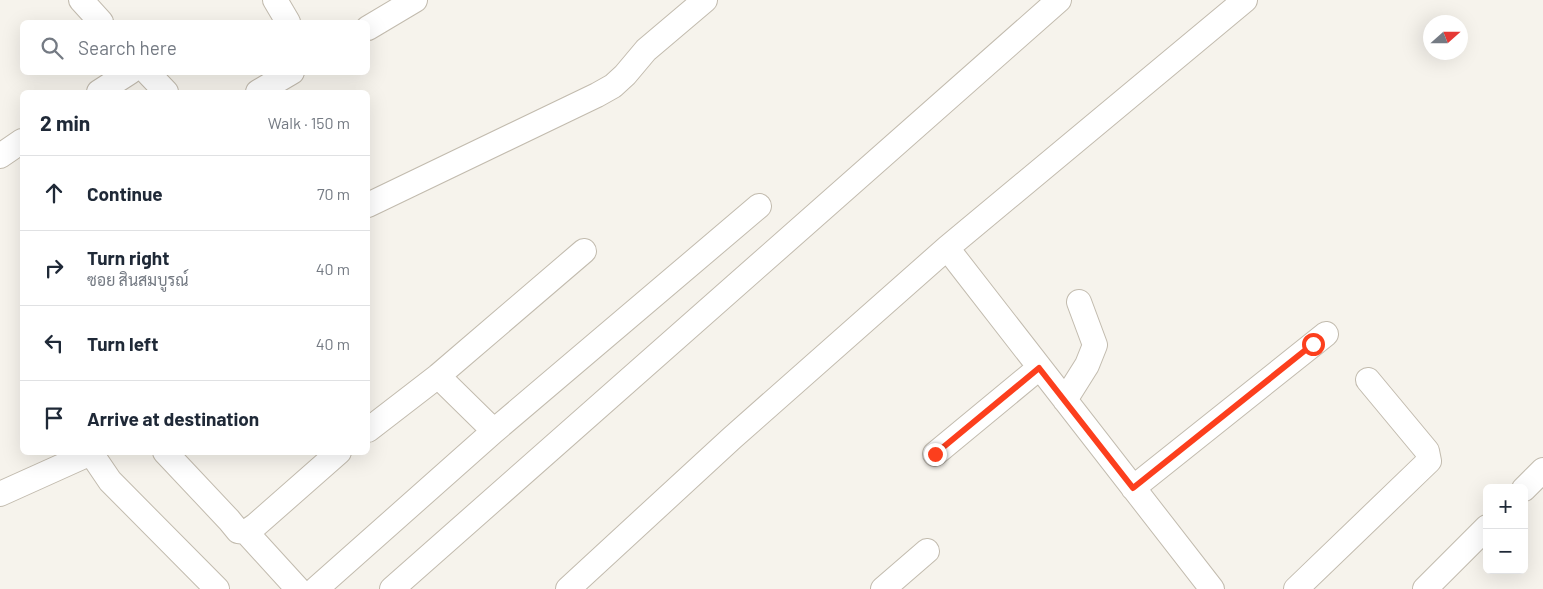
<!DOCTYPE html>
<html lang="en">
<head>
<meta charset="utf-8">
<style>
  :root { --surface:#fff; --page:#f6f6f7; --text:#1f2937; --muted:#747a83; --line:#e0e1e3 }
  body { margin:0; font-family:Barlow,Sarabun,sans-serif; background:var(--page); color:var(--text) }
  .controls { position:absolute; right:15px; bottom:15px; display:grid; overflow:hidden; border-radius:8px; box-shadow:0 5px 20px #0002 }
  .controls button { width:45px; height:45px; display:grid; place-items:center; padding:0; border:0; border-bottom:1px solid var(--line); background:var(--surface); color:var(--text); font:25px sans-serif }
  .compass { position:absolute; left:1423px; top:15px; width:45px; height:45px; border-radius:50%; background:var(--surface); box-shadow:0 5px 20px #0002; rotate:69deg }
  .stop { position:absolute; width:15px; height:15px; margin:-11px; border:4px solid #fc3f1d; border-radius:50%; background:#fff }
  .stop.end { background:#fc3f1d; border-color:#fff; box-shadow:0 1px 5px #0008 }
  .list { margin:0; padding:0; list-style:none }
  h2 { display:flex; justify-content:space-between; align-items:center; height:65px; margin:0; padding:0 20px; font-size:21px }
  h2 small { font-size:16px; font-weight:400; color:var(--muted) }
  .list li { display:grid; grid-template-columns:32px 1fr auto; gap:15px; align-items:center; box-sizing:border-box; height:75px; padding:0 20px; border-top:1px solid var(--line) }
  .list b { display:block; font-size:19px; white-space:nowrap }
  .list p { margin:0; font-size:16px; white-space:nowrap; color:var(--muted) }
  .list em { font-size:16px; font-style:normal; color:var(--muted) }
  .icon { flex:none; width:28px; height:28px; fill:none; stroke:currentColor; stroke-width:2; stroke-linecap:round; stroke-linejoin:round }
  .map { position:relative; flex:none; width:1543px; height:589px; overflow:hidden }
  .search { position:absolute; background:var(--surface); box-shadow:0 5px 20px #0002; left:20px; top:20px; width:350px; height:55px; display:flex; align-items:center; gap:12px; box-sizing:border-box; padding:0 18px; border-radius:8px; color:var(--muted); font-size:19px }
  .panel { position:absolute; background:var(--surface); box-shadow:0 5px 20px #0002; left:20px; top:90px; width:350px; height:365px; border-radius:8px }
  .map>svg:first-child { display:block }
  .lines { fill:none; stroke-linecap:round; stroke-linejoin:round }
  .minor-casing { stroke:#c2bbae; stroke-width:26 }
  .minor { stroke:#fff; stroke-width:24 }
  .route { stroke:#fc3f1d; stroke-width:6 }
</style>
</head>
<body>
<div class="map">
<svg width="1543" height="589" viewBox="0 0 1543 589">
  <rect width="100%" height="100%" fill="#f6f3ec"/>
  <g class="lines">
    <defs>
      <path id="minor" d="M81 0 101 22
        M275 0 288 22
        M368 28 415 0
        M147 72 166 92
        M99 92 130 72
        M258 92 292 72
        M0 156 22 141
        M368 205 597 95 613 86 625 75 646 50 705 0
        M947 248 1212 589
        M1065 400 1087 365 1095 345 1079 302
        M368 430 438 376 584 251
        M494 431 759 206
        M93 452 91 453 110 481 217 589
        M165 452 229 520 238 531 246 532 256 525 339 452
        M935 454 1039 368
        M1133 488 1326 334
        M1524 489 1543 470
        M0 494 91 453
        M246 532 298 589
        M316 589 494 431 438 376
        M392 589 1059 0
        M568 589 732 438 947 248 1245 0
        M883 589 927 551
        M1296 589 1429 461 1427 451 1368 380
        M1425 589 1487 527"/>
    </defs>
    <use href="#minor" class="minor-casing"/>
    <use href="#minor" class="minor"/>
  </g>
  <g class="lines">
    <path class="route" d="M935 454 1039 368 1133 488 1313 344"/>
  </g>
</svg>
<div class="controls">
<button>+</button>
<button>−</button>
</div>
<svg class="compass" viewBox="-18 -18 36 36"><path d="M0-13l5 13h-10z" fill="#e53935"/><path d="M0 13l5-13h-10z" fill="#747a83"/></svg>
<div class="stop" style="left:1313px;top:344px"></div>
<div class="stop end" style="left:935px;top:454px"></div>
<div class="search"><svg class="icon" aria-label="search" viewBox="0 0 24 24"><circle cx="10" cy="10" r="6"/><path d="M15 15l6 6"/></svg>Search here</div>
<section class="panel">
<h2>2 min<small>Walk · 150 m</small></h2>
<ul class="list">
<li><svg class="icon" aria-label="ahead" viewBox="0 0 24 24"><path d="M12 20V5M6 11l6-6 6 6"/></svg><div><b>Continue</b></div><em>70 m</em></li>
<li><svg class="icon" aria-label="right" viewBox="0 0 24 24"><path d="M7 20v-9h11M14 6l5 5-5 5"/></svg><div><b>Turn right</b><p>ซอย สินสมบูรณ์</p></div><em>40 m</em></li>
<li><svg class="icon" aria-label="left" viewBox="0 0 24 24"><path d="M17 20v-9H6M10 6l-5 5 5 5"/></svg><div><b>Turn left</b></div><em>40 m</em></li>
<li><svg class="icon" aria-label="arrive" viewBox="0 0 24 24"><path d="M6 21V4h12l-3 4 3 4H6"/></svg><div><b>Arrive at destination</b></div></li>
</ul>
</section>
</div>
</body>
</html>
